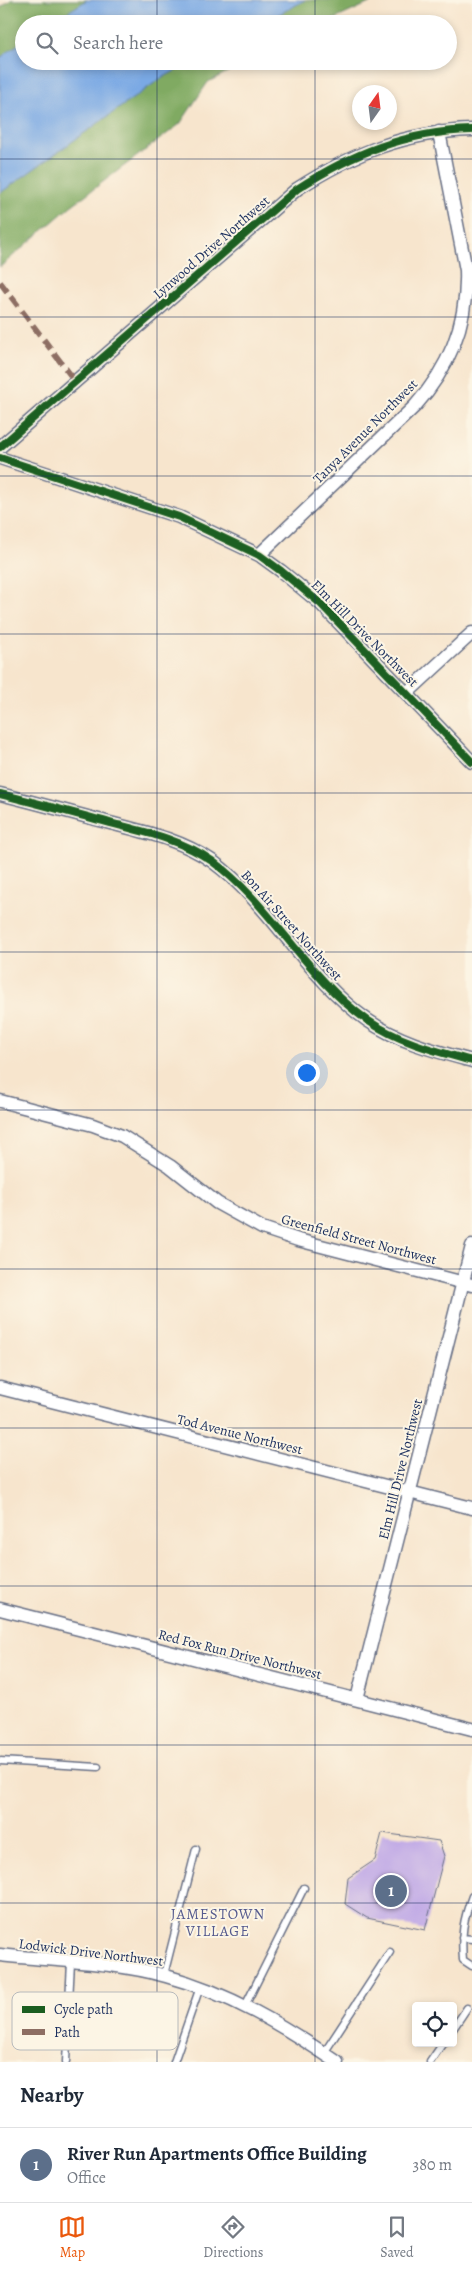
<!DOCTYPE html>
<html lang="en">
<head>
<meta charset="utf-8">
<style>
  :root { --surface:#fff; --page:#f6f6f7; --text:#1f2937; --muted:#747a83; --line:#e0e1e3; --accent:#ea580c }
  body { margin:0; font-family:Alegreya,serif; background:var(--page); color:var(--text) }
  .controls { position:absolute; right:15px; bottom:15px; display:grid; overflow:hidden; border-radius:5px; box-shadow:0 2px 8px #0003 }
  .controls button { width:45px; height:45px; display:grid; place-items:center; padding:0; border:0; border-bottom:1px solid var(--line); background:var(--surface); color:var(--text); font:25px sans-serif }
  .compass { position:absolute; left:352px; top:85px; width:45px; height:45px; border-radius:50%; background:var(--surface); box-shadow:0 2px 8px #0003; rotate:14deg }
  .you { position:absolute; left:306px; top:1072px; width:18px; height:18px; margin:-12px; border:4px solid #fff; border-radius:50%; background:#1a73e8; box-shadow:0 0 0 8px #1a73e833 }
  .badge { display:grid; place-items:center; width:32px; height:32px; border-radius:50%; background:var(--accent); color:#fff; font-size:16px; font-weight:700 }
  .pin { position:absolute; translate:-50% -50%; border:2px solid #fff; box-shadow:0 1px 5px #0006 }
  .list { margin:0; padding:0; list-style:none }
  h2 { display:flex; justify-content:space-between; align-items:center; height:65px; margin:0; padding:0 20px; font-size:21px }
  h2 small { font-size:16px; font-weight:400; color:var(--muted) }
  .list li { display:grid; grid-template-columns:32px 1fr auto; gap:15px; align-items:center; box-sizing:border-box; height:75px; padding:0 20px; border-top:1px solid var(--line) }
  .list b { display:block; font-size:19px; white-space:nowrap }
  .list p { margin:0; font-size:16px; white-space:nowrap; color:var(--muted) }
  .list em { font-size:16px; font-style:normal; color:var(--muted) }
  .icon { flex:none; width:28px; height:28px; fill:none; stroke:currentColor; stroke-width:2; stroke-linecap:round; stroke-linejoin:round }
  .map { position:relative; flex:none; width:472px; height:2062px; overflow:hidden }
  .search { position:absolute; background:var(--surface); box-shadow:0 2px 8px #0003; left:15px; right:15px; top:15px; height:55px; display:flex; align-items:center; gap:12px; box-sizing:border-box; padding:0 18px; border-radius:28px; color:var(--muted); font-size:19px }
  .sheet { height:140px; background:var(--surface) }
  nav { display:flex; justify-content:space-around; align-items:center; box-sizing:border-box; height:70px; border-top:1px solid var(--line); background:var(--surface); font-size:14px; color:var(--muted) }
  nav a { display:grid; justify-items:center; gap:2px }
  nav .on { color:var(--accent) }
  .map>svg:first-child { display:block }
  .forest { fill:#80aa62; stroke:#4e6c60 }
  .water { fill:#7aa9e4; stroke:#4a6ca1 }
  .building { fill:#c0a9e6 }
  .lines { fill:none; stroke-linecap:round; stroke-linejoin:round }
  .lane-casing { stroke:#686f85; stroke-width:9 }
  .street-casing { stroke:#686f85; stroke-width:15 }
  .lane { stroke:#fff; stroke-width:6 }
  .street { stroke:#fff; stroke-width:12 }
  .quiet { stroke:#8d6e63; stroke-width:6; stroke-dasharray:12 6; stroke-linecap:butt }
  .cycleway-casing { stroke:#fcf5e5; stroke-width:11 }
  .cycleway { stroke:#1b5e20; stroke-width:8 }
  .grid { fill:none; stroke:#1b2f5e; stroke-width:1; stroke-opacity:0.55 }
  .labels { text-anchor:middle; stroke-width:4; stroke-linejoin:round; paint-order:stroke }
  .street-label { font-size:14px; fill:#1b2f5e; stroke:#fcf5e5 }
  .neighbourhood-label { font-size:15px; letter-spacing:1px; fill:#555a8e; stroke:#fcf5e5 }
  .key { fill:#fcf5e5; stroke:#b8babc; stroke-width:1 }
  .key-label { font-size:14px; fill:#1b2f5e }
</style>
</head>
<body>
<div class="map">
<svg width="472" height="2062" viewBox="0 0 472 2062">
  <rect width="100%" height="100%" fill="#fcf5e5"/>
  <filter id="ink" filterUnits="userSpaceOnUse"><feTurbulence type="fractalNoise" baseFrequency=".02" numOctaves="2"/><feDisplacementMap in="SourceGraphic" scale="10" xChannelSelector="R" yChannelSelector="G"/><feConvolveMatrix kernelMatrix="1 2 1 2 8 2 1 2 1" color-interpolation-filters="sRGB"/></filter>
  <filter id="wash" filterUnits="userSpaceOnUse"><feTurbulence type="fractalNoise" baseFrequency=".0096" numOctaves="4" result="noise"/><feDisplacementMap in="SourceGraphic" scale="20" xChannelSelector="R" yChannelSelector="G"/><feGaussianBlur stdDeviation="1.12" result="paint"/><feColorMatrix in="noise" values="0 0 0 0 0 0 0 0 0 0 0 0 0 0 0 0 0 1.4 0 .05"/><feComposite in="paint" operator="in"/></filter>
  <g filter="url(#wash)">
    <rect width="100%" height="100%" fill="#f7e5cd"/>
    <path class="forest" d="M11 0H87L49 24H24V40L0 58V8Z
      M305 0H376L324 24H261Z
      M193 61H249L208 82 180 124 71 206 0 267V193L160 79Z"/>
    <path class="water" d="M87 0H305L261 24H49Z
      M24 40V61H193L160 79 0 193V58Z"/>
    <g id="blocks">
      <path class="building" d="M382 1833 439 1841 444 1856 425 1930 367 1918 345 1904 348 1878 375 1860Z"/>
    </g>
  </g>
  <g filter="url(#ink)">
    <use href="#blocks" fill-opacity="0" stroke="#686f85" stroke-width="1"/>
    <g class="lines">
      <defs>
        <path id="lane" d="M0 1761 98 1767
          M472 1896C463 1920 461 1935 463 1960L472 1966
          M462 1938 472 1939
          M164 1975 196 1849
          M245 2006 304 1888
          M453 2029 467 2008
          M324 2053 390 1952
          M66 2062 71 1962
          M174 2062 200 1987
          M430 2062 443 2043"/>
        <path id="street" d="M0 447 297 189C353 153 405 132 472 130
          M0 458 179 517 259 555 281 571 321 604 472 762
          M259 555 415 406C450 367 468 323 466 270L439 132
          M407 693 472 633
          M0 794C37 803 73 813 110 823 145 832 182 840 212 861 272 905 306 977 367 1020 399 1042 435 1051 472 1061
          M0 1101 93 1125 122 1136 170 1166 217 1203 262 1228 298 1240 472 1285
          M0 1388 472 1508
          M0 1609 472 1729
          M357 1699 472 1246
          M0 1955C54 1961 113 1961 166 1976 229 1993 284 2026 337 2062"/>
      </defs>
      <use href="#lane" class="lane-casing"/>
      <use href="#street" class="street-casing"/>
      <use href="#lane" class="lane"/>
      <use href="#street" class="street"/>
      <path class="quiet" d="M0 282 75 381"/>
      <defs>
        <path id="cycleway" d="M0 447 297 189C353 153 405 132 472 130
          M0 458 179 517 259 555 281 571 321 604 472 762
          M0 794C37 803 73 813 110 823 145 832 182 840 212 861 272 905 306 977 367 1020 399 1042 435 1051 472 1061"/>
      </defs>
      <use href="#cycleway" class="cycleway-casing"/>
      <use href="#cycleway" class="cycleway"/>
    </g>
  </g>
  <path class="grid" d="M157 0V24M315 0V24M157 61V2062M315 61V2062M0 159H472M0 317H472M0 476H472M0 634H472M0 793H472M0 952H472M0 1110H472M0 1269H472M0 1428H472M0 1586H472M0 1745H472M0 1903H472"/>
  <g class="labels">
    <g class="street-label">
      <text transform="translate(211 247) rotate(-41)" y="5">Lynwood Drive Northwest</text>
      <text transform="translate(365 431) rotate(-45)" y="5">Tanya Avenue Northwest</text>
      <text transform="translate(365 633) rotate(45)" y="5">Elm Hill Drive Northwest</text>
      <text transform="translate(292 925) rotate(48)" y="5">Bon Air Street Northwest</text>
      <text transform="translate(359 1239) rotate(15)" y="5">Greenfield Street Northwest</text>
      <text transform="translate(240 1434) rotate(14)" y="5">Tod Avenue Northwest</text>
      <text transform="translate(400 1469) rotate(-76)" y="5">Elm Hill Drive Northwest</text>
      <text transform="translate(240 1654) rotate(14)" y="5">Red Fox Run Drive Northwest</text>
      <text transform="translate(91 1952) rotate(7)" y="5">Lodwick Drive Northwest</text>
    </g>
    <g class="neighbourhood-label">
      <text x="218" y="1919">JAMESTOWN<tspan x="218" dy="17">VILLAGE</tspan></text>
    </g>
  </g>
  <rect x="12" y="1992" width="166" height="58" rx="8" class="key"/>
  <rect x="22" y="2006" width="23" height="7" fill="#1b5e20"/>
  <rect x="22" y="2029" width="23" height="6" fill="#8d6e63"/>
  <g class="key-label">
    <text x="54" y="2014">Cycle path</text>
    <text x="54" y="2037">Path</text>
  </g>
</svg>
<div class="controls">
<button><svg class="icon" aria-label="locate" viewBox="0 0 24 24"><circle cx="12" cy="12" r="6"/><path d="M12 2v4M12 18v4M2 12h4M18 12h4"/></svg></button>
</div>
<svg class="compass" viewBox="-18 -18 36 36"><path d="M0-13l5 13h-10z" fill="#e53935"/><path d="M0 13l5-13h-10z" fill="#747a83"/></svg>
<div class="you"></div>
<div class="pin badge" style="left:391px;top:1891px;background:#5c6f8a">1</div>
<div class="search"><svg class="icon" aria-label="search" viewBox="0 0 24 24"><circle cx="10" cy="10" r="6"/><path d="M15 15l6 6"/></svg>Search here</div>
</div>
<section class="sheet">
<h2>Nearby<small></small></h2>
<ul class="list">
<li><span class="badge" style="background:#5c6f8a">1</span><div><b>River Run Apartments Office Building</b><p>Office</p></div><em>380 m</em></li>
</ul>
</section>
<nav>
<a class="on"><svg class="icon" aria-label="map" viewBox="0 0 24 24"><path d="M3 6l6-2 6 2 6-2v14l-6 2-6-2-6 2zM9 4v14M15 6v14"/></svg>Map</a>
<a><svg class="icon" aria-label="directions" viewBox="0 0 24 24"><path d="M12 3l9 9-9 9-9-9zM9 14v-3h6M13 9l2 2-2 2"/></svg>Directions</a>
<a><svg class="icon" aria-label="saved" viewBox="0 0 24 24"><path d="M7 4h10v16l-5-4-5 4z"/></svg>Saved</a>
</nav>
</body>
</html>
